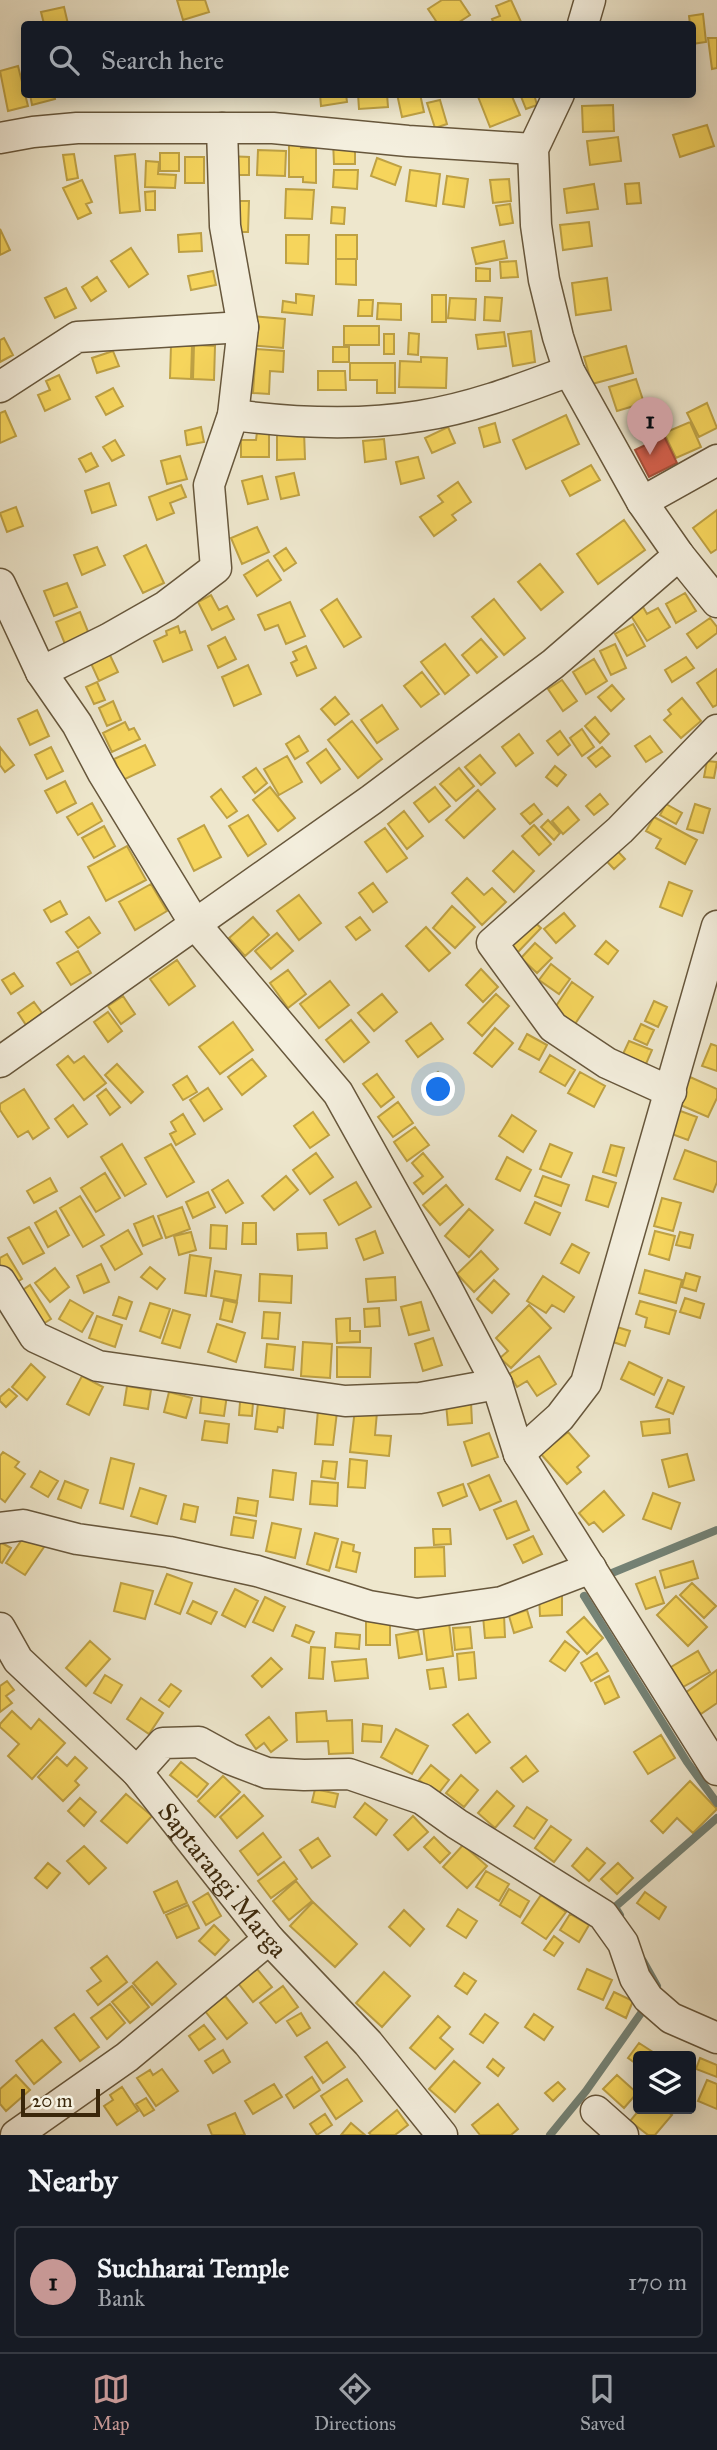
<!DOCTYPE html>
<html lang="en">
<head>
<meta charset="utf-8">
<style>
  :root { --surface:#171b24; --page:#242831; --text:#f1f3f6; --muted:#9ea1a6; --line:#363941; --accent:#c59692 }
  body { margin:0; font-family:"IM FELL Great Primer",serif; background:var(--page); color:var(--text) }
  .controls { position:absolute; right:21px; bottom:21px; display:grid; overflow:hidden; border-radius:7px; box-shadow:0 4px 18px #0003 }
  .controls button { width:63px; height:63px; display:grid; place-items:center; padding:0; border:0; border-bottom:2px solid var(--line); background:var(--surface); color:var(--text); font:35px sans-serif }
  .scale { position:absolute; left:21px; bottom:18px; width:79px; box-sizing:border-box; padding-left:7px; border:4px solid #3a270b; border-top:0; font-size:19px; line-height:24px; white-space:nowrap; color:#3a270b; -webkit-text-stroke:5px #f4efde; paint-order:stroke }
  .you { position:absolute; left:439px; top:1090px; width:24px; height:24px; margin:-18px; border:5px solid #fff; border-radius:50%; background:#1a73e8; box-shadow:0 0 0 10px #1a73e833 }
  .badge { display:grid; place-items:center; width:46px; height:46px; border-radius:50%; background:var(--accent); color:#111; font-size:23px; font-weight:700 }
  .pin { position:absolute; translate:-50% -58px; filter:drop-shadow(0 2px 4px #0008) }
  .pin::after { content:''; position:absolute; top:37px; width:24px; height:21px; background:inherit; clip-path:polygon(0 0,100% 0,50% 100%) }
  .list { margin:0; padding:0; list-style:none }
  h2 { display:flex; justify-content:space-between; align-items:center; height:91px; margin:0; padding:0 28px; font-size:30px }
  h2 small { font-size:23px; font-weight:400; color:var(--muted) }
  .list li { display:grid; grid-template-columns:46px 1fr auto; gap:21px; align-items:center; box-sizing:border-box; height:112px; margin:0 14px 14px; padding:0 14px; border:2px solid var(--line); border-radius:7px }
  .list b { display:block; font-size:26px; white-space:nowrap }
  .list p { margin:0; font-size:23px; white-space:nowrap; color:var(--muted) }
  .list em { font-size:23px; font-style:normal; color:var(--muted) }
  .icon { flex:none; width:38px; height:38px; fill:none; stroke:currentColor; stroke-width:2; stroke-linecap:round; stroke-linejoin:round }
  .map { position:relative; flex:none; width:717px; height:2135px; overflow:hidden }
  .search { position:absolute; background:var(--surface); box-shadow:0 4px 18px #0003; left:21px; right:21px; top:21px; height:77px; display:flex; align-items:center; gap:18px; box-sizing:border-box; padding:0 24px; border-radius:7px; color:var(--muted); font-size:26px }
  .sheet { height:217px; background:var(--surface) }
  nav { display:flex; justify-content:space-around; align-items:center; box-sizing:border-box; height:98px; border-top:2px solid var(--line); background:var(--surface); font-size:19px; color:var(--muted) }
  nav a { display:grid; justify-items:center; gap:4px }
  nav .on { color:var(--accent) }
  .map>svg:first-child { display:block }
  .homes { fill:#f6d55c; stroke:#bea144; stroke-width:2 }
  .shops { fill:#d6604d; stroke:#a74f39; stroke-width:2 }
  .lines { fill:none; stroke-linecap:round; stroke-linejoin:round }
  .stream { stroke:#748275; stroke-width:8 }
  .street-casing { stroke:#67573c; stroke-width:33 }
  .street { stroke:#f4efde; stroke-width:30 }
  .labels { text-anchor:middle; stroke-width:7; stroke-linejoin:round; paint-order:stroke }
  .street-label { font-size:26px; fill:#3a270b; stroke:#f4efde }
</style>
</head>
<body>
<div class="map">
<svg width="717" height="2135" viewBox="0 0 717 2135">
  <rect width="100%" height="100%" fill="#eee7cd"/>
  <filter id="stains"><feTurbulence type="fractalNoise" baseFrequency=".00286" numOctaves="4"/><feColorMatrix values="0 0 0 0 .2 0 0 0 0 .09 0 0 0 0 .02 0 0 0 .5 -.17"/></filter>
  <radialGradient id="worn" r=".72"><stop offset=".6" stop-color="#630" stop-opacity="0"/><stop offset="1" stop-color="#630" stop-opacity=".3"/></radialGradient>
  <path class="homes" d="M177 0H205L209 12 183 20Z
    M442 0H460L470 15 456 24H438L428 9Z
    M511 0 522 24H494L492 19 500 16 496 6Z
    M64 7 68 24H44L41 12Z
    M703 14 706 42 692 44V24H690L689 16Z
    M708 38H717V68L712 69Z
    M18 66 28 106 8 111 0 71Z
    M30 94H54L55 99 32 105Z
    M320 94H346L347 102 321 106Z
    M358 94H387L388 107 359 109Z
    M397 94H420L424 112 402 117Z
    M477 94H511L520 115 490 127Z
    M520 94H534L537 105 526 109Z
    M440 100 447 124 435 128 427 103Z
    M613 105 614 131 583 132 582 106Z
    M707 125 714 146 680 157 673 135Z
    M618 137 621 161 590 165 587 141Z
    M333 141H355V164H334Z
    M289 142H301V148H316V183L303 182V177H289Z
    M258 150 286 151 285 176 257 175Z
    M160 153H179V171H160Z
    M74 154 78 178 67 180 63 155Z
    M135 154 140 211 120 213 115 156Z
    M226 156 249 157V175H225Z
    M185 157H204V183H185Z
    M377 158 401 167 395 185 371 176Z
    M146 161 159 162 158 174 176 175 175 188 145 187Z
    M334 170H358L357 189 333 187Z
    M410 170 440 174 436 206 406 201Z
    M447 176 468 179 464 207 443 204Z
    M509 179 511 201 493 203 490 180Z
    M82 180 92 202 86 204 91 213 78 219 63 188Z
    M639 183 641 203 627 204 625 184Z
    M594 184 598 209 567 213 564 189Z
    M286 189 314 190 312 219 285 218Z
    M155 191V210H146L145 192Z
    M230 201H249L248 232H230Z
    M510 204 513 223 500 225 496 206Z
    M332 207 345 208 344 224 331 223Z
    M589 222 592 246 563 250 560 225Z
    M0 229 10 250 0 255Z
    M201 233 202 251 179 252 178 235Z
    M286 235H309L308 264 286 263Z
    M336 235H357V259H336Z
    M504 241 507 258 476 264 472 248Z
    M131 248 148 274 129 287 111 261Z
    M336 259H356V285L336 284Z
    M516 261 518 277 501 278 500 262Z
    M476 268 490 269V281H476Z
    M213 271 216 285 191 290 188 276Z
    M97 277 106 291 91 301 82 287Z
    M607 278 611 310 576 315 572 283Z
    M66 288 76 308 55 318 45 298Z
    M296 294 314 296 312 315 282 312 283 301 296 303Z
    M432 295H446V322H432Z
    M485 297 502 298 500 321 484 320Z
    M450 298 476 299 475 320 448 318Z
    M359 300H373L372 316H358Z
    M378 303 401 304V320L377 319Z
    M250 316 285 319 283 348 248 345Z
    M344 326H379V345H344Z
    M531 331 535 362 513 366 508 334Z
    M504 332 506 346 478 349 476 335Z
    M409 333 419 334 418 355 408 354Z
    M384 334H394V354H384Z
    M4 338 13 355 0 362V340Z
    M171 345 192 346 191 379 170 378Z
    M194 345 215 346 214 380 193 379Z
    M626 346 633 373 592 384 584 357Z
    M333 347H349V362H333Z
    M256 349 284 351 283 372 270 371 269 394 253 393Z
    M113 351 119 366 97 373 92 358Z
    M421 357 447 358 446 388 399 387 400 361 421 362Z
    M350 363H395V393H377V380H350Z
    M318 371H345L346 390H318Z
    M59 375 70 399 45 411 38 395 50 390 46 381Z
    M636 379 644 403 617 411 609 387Z
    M113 388 123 406 106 415 96 397Z
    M707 403 717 428 699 437 687 413Z
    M5 411 16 436 0 443V413Z
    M566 415 579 444 526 469 513 440Z
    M690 422 701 447 676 458 664 433Z
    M495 423 500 442 484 447 479 428Z
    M201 427 204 442 187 445 185 431Z
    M448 427 455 443 432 453 425 438Z
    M277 431H304L305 459 277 460Z
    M257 432H269V457H241V440H256Z
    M384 439 386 459 365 462 363 441Z
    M115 440 124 455 112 461 103 447Z
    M91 453 98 466 86 472 79 459Z
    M180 456 187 479 167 484 161 461Z
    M418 457 424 478 401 484 396 462Z
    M591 465 600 480 570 496 562 481Z
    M294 473 299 495 281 499 276 477Z
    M262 476 268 499 248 504 242 481Z
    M458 482 471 502 452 515 456 520 434 536 420 517 443 502 438 496Z
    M109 483 116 505 92 513 85 491Z
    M181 485 186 497 170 503 174 513 157 520 149 497Z
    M16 507 23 526 7 532 0 513Z
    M717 510V549L711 553 693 528Z
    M624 520 645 550 598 584 577 554Z
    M257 527 269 552 242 564 231 538Z
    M146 545 164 583 143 593 124 556Z
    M97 547 105 565 82 575 74 555Z
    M286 548 296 563 284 571 274 556Z
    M268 560 281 580 257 596 244 575Z
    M540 564 563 592 541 610 518 582Z
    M67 583 77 607 54 616 44 591Z
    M685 593 696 611 676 623 666 604Z
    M211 595 219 610 227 606 234 619 212 630 198 602Z
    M337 599 361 637 344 647 321 610Z
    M494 599 525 638 504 655 472 617Z
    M290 602 305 636 286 644 278 625 265 630 258 615Z
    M643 607 647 614 658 608 670 627 647 641 630 614Z
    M80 612 91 639 67 649 56 622Z
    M710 618 717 627V633L697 648 687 634Z
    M633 624 645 646 627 656 615 634Z
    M178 626 180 633 185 631 192 650 163 662 154 641 167 635 166 631Z
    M225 637 236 659 218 668 208 646Z
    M481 639 497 657 477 673 462 655Z
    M445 644 469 675 445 694 421 662Z
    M615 644 626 668 611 675 600 651Z
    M306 646 316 668 297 676 291 663 297 660 293 652Z
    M108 651 118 672 99 681 89 659Z
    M686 657 694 668 672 682 665 670Z
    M594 659 607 681 586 694 573 672Z
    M248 665 261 694 234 706 222 677Z
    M717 669V705L713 707 697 683Z
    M422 672 439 694 421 707 404 686Z
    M562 680 577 701 563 711 548 689Z
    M97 682 105 700 94 704 86 687Z
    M612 685 624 699 611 711 598 697Z
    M335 697 349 714 335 725 321 709Z
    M682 698 701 721 681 738 664 720 671 714 668 710Z
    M113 701 121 720 107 726 99 708Z
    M382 705 398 729 377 743 361 720Z
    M37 710 49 736 30 745 18 719Z
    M595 717 609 734 600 743 585 726Z
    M352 721 382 759 358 778 328 740Z
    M125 722 129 730 134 728 140 739 112 752 103 733Z
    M582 729 594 747 582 756 570 738Z
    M560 731 570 745 558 755 547 741Z
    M519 734 533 753 516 766 502 747Z
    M299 736 308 751 295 759 286 744Z
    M650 736 662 752 646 762 635 746Z
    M145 745 155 765 123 780 114 759Z
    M0 747 14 765 5 772 0 765Z
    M51 747 63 771 47 779 35 755Z
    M602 747 610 756 596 767 588 758Z
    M326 749 340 769 321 783 307 763Z
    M480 755 495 773 481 785 465 767Z
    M287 756 302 782 279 795 264 769Z
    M707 761 717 762 714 778 704 777Z
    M555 766 566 775 557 786 546 777Z
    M256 768 267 783 255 793 243 777Z
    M459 768 474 786 456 801 440 784Z
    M65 781 76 803 57 813 45 791Z
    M270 787 295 818 278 831 253 800Z
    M435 787 450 806 429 822 414 803Z
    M221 789 237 811 227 818 211 797Z
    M478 790 495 809 464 838 446 820Z
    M600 794 608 804 594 815 586 806Z
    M92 803 102 821 78 835 67 817Z
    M534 804 542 814 530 824 521 814Z
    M666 804 682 813 676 824 660 815Z
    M695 804 710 809 703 833 687 829Z
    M568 807 579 820 563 834 552 821Z
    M404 811 423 836 407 849 388 824Z
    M248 815 266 844 248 856 229 826Z
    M654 817 697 840 685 864 656 848 661 839 646 831Z
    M548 820 560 833 554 840 541 827Z
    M204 825 221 857 194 871 178 839Z
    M534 825 551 844 539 855 522 836Z
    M104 826 115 846 94 858 82 838Z
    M385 828 407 858 387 872 365 842Z
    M609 842 625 859 614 869 598 852Z
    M127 846 146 880 106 901 88 867Z
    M513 851 534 871 514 892 493 871Z
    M467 878 484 895 492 888 506 902 482 925 452 893Z
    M669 882 692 891 682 916 660 907Z
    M373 883 387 902 373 912 359 893Z
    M151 884 167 911 135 930 119 902Z
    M299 895 321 923 299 940 277 911Z
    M60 901 67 914 51 922 44 910Z
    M452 906 475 927 455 948 433 928Z
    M564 913 575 926 556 943 544 929Z
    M526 914 541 928 518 952 503 937Z
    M89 917 100 933 78 948 66 932Z
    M253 917 269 935 245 956 229 938Z
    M360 917 370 930 356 940 346 927Z
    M426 927 450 953 429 971 406 946Z
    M277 933 293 951 271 969 255 951Z
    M606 941 618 951 608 964 595 954Z
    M535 943 552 958 537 973 521 958Z
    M78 951 91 973 71 985 57 963Z
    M177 960 195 986 169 1005 150 979Z
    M551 964 570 979 559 994 539 980Z
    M481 969 498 987 483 1002 466 985Z
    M288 970 306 994 288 1008 270 983Z
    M14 973 23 986 11 994 2 980Z
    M330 981 349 1005 319 1028 300 1004Z
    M572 982 593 997 575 1024 554 1009Z
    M382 994 397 1012 374 1031 358 1013Z
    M496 994 509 1006 482 1036 468 1023Z
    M123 996 135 1014 121 1024 108 1006Z
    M654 1001 667 1007 658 1027 645 1021Z
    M34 1002 42 1013 26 1025 18 1013Z
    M108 1012 122 1031 108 1042 94 1022Z
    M351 1020 369 1042 344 1062 326 1040Z
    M233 1022 253 1050 220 1074 199 1047Z
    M431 1023 443 1039 418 1057 406 1041Z
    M641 1024 654 1030 647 1045 634 1039Z
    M495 1028 513 1043 492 1067 474 1053Z
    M527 1034 547 1045 539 1060 519 1049Z
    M629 1041 652 1050 646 1064 623 1054Z
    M711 1044 717 1046V1071L702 1066Z
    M550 1055 575 1070 565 1086 540 1072Z
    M68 1056 74 1063 84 1056 106 1083 84 1100 57 1065Z
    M252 1059 266 1076 242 1095 228 1077Z
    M117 1064 143 1092 131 1103 105 1075Z
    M438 1072 453 1089 439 1100 425 1083Z
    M580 1072 605 1086 594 1107 568 1093Z
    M377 1074 394 1097 381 1107 363 1084Z
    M187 1076 197 1092 183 1100 173 1085Z
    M690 1077 717 1089V1098L708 1117 678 1104Z
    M208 1088 222 1109 204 1121 190 1100Z
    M24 1089 49 1128 33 1139 28 1131 18 1137 0 1110V1104Z
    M106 1089 120 1107 110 1115 97 1096Z
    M398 1102 413 1123 393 1137 378 1117Z
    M73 1105 87 1124 68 1137 55 1119Z
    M675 1109 697 1117 688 1140 666 1132Z
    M313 1112 329 1135 310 1148 294 1126Z
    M183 1114 195 1134 176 1145 170 1134 176 1131 171 1122Z
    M512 1115 536 1131 523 1152 499 1136Z
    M415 1127 429 1145 407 1161 394 1142Z
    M122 1144 146 1184 125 1196 101 1157Z
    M171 1144 194 1182 167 1197 145 1158Z
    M550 1144 572 1153 561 1177 540 1169Z
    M611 1145 624 1148 616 1176 603 1172Z
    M685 1150 717 1162V1182L713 1192 674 1179Z
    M316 1153 333 1177 310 1194 293 1170Z
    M423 1153 443 1177 423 1194 414 1183 423 1176 412 1163Z
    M507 1157 531 1170 520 1191 496 1179Z
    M105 1173 120 1198 96 1212 81 1188Z
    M286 1176 298 1190 274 1210 262 1196Z
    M543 1176 569 1185 561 1206 535 1196Z
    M593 1176 616 1183 608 1207 586 1200Z
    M50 1178 57 1191 34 1203 27 1191Z
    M228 1180 243 1203 226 1213 212 1190Z
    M356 1182 371 1207 339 1225 324 1200Z
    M446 1185 463 1205 440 1225 423 1205Z
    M208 1192 215 1207 193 1218 186 1202Z
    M80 1196 104 1235 83 1247 60 1208Z
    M662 1198 681 1203 673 1231 654 1226Z
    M535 1202 560 1213 550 1235 525 1223Z
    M182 1207 190 1229 166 1238 158 1216Z
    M469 1209 493 1230 469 1257 445 1236Z
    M56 1211 69 1235 48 1247 35 1223Z
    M153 1216 162 1238 143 1246 134 1224Z
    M243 1223H256V1244H242Z
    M211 1225 227 1226 226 1249 210 1248Z
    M29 1227 44 1253 23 1264 8 1238Z
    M128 1230 142 1254 115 1270 101 1246Z
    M375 1231 383 1253 364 1260 356 1239Z
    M655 1231 675 1236 669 1260 649 1254Z
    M191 1232 196 1250 179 1255 174 1236Z
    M680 1232 693 1235 690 1248 676 1245Z
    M326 1233 327 1248 298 1250 297 1234Z
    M572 1244 589 1253 579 1273 561 1263Z
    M481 1251 498 1269 474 1292 457 1274Z
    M7 1254 22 1279 10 1286 0 1270V1258Z
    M190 1255 211 1258 206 1296 185 1293Z
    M101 1264 109 1282 84 1293 77 1276Z
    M150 1267 165 1279 157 1289 141 1277Z
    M55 1268 69 1287 50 1302 35 1283Z
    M645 1270 682 1280 676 1303 639 1293Z
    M215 1271 241 1275 237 1301 211 1296Z
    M686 1273 700 1277 696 1291 682 1287Z
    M260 1274 292 1276 291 1303 259 1301Z
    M543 1276 574 1297 564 1312 552 1305 546 1313 527 1301Z
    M395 1277 396 1300 368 1302 366 1279Z
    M494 1280 509 1294 492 1313 477 1299Z
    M30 1285 51 1319 35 1329 14 1296Z
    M119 1297 132 1302 126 1319 113 1315Z
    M685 1298 704 1304 700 1318 680 1312Z
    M70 1300 93 1313 82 1332 59 1319Z
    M224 1300 237 1303 232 1322 220 1319Z
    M640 1301 676 1311 669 1334 645 1327 647 1318 636 1314Z
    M421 1302 429 1330 409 1335 401 1307Z
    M150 1303 170 1309 160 1338 140 1331Z
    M529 1305 551 1328 511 1368 500 1358 508 1351 496 1338Z
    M379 1308 380 1326 365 1327 364 1309Z
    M173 1310 190 1315 180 1348 162 1343Z
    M264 1312 280 1313 278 1339 262 1338Z
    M97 1316 122 1325 115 1347 89 1338Z
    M350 1318V1331H360V1342L337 1343 336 1319Z
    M217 1324 245 1333 236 1362 208 1352Z
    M617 1327 630 1331 625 1346 613 1342Z
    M433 1338 442 1365 423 1371 415 1344Z
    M303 1342 332 1344 330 1378 301 1376Z
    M267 1344 295 1347 293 1370 265 1367Z
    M337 1347 371 1348 370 1377H337Z
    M539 1356 556 1384 537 1396 527 1381 517 1387 509 1374Z
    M629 1362 662 1378 654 1395 621 1379Z
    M31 1364 45 1377 27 1400 12 1387Z
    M82 1376 103 1387 89 1415 67 1404Z
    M668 1380 684 1387 673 1414 656 1407Z
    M127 1386 151 1390 148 1409 124 1405Z
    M9 1389 17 1396 6 1407 0 1401V1397Z
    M241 1390H254L252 1416 239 1415Z
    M169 1392 192 1398 186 1418 164 1412Z
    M202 1392 227 1395 224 1416 200 1413Z
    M471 1402 472 1423 448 1425 446 1404Z
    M258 1403 285 1406 283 1428 278 1427 277 1432 255 1429Z
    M355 1409 377 1412 375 1435 391 1436 389 1456 350 1452Z
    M318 1410 337 1412 333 1445 315 1444Z
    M669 1419 670 1433 643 1436 641 1422Z
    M205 1421 229 1424 227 1443 202 1440Z
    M568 1432 589 1456 577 1467 581 1472 567 1484 541 1454Z
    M489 1433 498 1457 472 1466 464 1442Z
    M3 1452 19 1462 15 1467 25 1474 5 1502 0 1498V1456Z
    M687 1454 694 1480 669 1487 662 1460Z
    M111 1458 134 1464 123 1509 100 1503Z
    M350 1459 367 1461 365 1488 348 1487Z
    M323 1461 337 1462 335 1479 321 1477Z
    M273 1470 296 1473 293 1500 270 1497Z
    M40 1471 58 1481 48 1497 31 1487Z
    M489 1475 501 1501 480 1510 468 1484Z
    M65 1481 88 1490 81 1508 58 1499Z
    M312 1481 338 1483 337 1506 310 1504Z
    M463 1484 467 1496 443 1506 438 1493Z
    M140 1488 166 1496 157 1524 131 1516Z
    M604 1491 624 1515 603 1532 594 1522 589 1525 579 1513Z
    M653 1493 680 1503 671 1529 643 1519Z
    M238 1498 258 1501 256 1516 236 1513Z
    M516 1501 529 1530 507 1539 494 1510Z
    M184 1504 198 1507 195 1522 181 1519Z
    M234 1517 256 1521 253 1538 231 1535Z
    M272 1523 301 1529 295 1558 266 1551Z
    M433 1529H450L451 1544 434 1545Z
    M315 1533 338 1539 329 1571 307 1564Z
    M25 1535 44 1547 25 1575 6 1563Z
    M533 1536 542 1554 523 1563 514 1545Z
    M0 1542 11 1548 2 1563 0 1562Z
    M342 1542 354 1545 353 1551 360 1553 356 1572 336 1567Z
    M444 1547 445 1576 415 1577V1548Z
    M693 1561 698 1578 665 1588 660 1571Z
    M167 1574 192 1583 180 1614 155 1604Z
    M655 1577 664 1603 646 1609 636 1584Z
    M121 1583 153 1591 145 1619 114 1611Z
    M692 1583 716 1606 704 1618 680 1595Z
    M235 1589 258 1601 245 1627 222 1615Z
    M539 1595H562V1615L540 1616Z
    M676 1596 707 1627 688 1646 657 1615Z
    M265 1597 285 1607 273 1631 253 1622Z
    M193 1601 217 1612 211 1624 187 1613Z
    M527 1610 532 1627 514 1633 509 1616Z
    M504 1615 505 1637 485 1638 483 1616Z
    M584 1617 603 1638 587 1654 567 1632Z
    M366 1618H390V1645H366Z
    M449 1623 453 1656 427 1660 423 1626Z
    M296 1625 314 1632 309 1643 292 1636Z
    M470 1627 472 1648 455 1650 453 1628Z
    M418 1631 422 1654 399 1658 396 1635Z
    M336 1633 360 1635 359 1649 335 1647Z
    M90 1641 110 1659 86 1686 66 1668Z
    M565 1641 579 1652 565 1671 550 1661Z
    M311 1647 325 1648 323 1679 309 1678Z
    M698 1651 710 1672 683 1687 671 1667Z
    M474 1652 476 1678 459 1680 457 1654Z
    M597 1653 608 1671 591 1681 581 1663Z
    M271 1658 282 1669 262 1687 252 1676Z
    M366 1659 368 1678 335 1681 332 1662Z
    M443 1668 446 1687 430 1689 427 1670Z
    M717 1670V1703L701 1714 685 1693Z
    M105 1675 122 1685 111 1703 94 1693Z
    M609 1676 619 1697 605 1704 595 1683Z
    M7 1681 14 1690 6 1696 12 1703 0 1712V1686Z
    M171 1684 181 1691 169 1707 159 1700Z
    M141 1698 163 1713 149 1734 127 1719Z
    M12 1711 31 1729 39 1719 65 1743 32 1779 8 1756 19 1744 0 1727V1724Z
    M326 1711 327 1721 352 1720 353 1753 329 1754 328 1741 297 1742 296 1713Z
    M468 1714 490 1742 476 1753 453 1725Z
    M269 1717 287 1740 271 1752 264 1743 256 1749 246 1735Z
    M363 1724 382 1726 381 1742 362 1741Z
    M396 1729 428 1746 412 1774 381 1757Z
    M661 1735 675 1758 648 1774 634 1752Z
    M526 1756 538 1771 523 1782 511 1768Z
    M57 1757 67 1766 75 1757 87 1768 75 1781 79 1785 63 1801 38 1777Z
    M181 1762 208 1784 197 1797 170 1775Z
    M431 1765 449 1780 438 1794 419 1780Z
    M461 1775 478 1790 464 1807 446 1793Z
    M223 1776 240 1792 215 1817 198 1801Z
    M690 1781 717 1809 693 1833 677 1818 663 1833 651 1821Z
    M315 1789 338 1794 335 1807 312 1802Z
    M497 1791 514 1806 495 1828 478 1813Z
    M126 1794 152 1816 127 1843 101 1821Z
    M244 1795 263 1816 237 1838 220 1817Z
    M80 1798 96 1812 84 1826 68 1811Z
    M365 1803 387 1820 376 1835 354 1817Z
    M527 1807 547 1820 534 1839 514 1826Z
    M413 1816 428 1832 408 1850 394 1835Z
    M551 1826 571 1840 554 1862 535 1848Z
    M263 1833 281 1857 258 1875 240 1851Z
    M434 1837 450 1853 440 1863 424 1847Z
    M318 1838 330 1856 312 1868 300 1850Z
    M463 1845 487 1866 467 1888 443 1867Z
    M84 1846 106 1868 89 1884 67 1861Z
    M587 1848 605 1863 589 1881 572 1866Z
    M284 1862 297 1879 271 1898 258 1881Z
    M48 1863 60 1873 47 1888 35 1878Z
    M618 1863 633 1878 617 1894 601 1879Z
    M486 1871 509 1884 499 1901 476 1887Z
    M177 1881 187 1903 164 1913 154 1892Z
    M296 1881 312 1901 289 1920 273 1901Z
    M509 1889 529 1901 520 1917 500 1905Z
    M645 1892 666 1907 659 1919 637 1903Z
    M208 1893 221 1916 206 1925 193 1902Z
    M541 1895 566 1912 546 1939 522 1923Z
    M313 1902 357 1944 335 1967 290 1926Z
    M188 1905 199 1928 177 1938 166 1915Z
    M458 1909 477 1921 466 1938 447 1926Z
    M404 1910 424 1929 410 1946 389 1927Z
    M570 1914 589 1925 579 1942 560 1930Z
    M214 1925 229 1940 215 1955 199 1941Z
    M554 1936 563 1943 554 1956 544 1950Z
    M107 1956 127 1982 98 2005 87 1991 101 1981 91 1968Z
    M157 1962 176 1984 152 2005 133 1983Z
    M253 1964 272 1987 253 2002 234 1978Z
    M587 1969 612 1980 603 2000 578 1989Z
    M384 1972 410 1996 382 2027 356 2003Z
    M464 1973 476 1981 467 1994 455 1986Z
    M132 1986 149 2007 130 2023 112 2002Z
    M283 1986 298 2007 276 2023 260 2003Z
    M614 1992 633 2001 626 2018 606 2008Z
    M225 1996 247 2023 227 2039 205 2011Z
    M110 2004 125 2023 107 2039 91 2018Z
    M301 2013 310 2028 297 2036 287 2021Z
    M74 2014 99 2047 80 2061 55 2028Z
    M485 2014 498 2023 483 2043 470 2034Z
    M534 2014 553 2027 544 2040 525 2027Z
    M438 2016 450 2027 440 2038 453 2049 435 2069 410 2048Z
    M204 2025 215 2039 199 2050 189 2036Z
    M42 2040 61 2062 34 2084 16 2061Z
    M327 2042 345 2067 323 2083 305 2057Z
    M639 2043 659 2056H638V2065L628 2058Z
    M223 2050 230 2062 213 2073 205 2061Z
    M700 2058 717 2065V2077L696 2069Z
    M493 2059 504 2068 498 2076 487 2067Z
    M454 2061 480 2083 455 2112 429 2089Z
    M162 2069 178 2091 156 2106 137 2078 150 2070 153 2075Z
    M16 2075 30 2090 6 2111 0 2104V2089Z
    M617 2075 637 2093 624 2108 603 2089Z
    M312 2077 320 2090 294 2108 286 2095Z
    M347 2079 362 2101 336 2119 321 2096Z
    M707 2080 717 2084V2109L698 2101Z
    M558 2082 565 2089 553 2101 545 2093Z
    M274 2084 282 2097 253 2114 245 2101Z
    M122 2087 138 2111 117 2125 104 2106 113 2100 110 2095Z
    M146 2098 154 2110 144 2116 136 2104Z
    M498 2104 518 2129 511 2135H480L472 2125Z
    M640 2109H664L672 2115 655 2135H648L630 2121Z
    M397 2110 408 2125 395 2135H371L369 2133Z
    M235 2113 245 2135H212L208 2125Z
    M325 2114 332 2125 317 2135 310 2124Z
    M351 2123 365 2135H341Z"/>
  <path class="shops" d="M664 436 677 463 649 477 635 450Z"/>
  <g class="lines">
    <path class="stream" d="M612 1573 717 1530
      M584 1596 687 1762 717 1803
      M620 1915 615 1907 717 1818
      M643 1961 657 1986
      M550 2135 586 2091 644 2009"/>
    <defs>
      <g id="street">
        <path d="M583 24 590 0"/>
        <path d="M559 94 533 149 536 225 544 280 558 337 569 371 642 502 679 555 717 602"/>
        <path d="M0 138 33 132 77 128H273L408 141 533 149"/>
        <path d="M0 387 77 337 243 327"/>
        <path d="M233 415C295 423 359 426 420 416 472 408 521 389 569 371"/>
        <path d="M642 502 717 460"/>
        <path d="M0 584 41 672 77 724 103 773 195 924 338 1093 445 1285 497 1384 519 1454 717 1770"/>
        <path d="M41 672 108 639 166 606 216 568 209 485 233 415 243 327 225 226 222 128"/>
        <path d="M0 1062 371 800 553 664 679 555"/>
        <path d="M671 1092 607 1063 553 1027 492 943 620 830 717 730"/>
        <path d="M0 1281 35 1337 98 1366 345 1401 420 1398 497 1384"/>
        <path d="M519 1454 560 1417 586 1383 717 926"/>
        <path d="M0 1528 23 1525 77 1539 169 1552 257 1571 369 1606 417 1614 502 1602 591 1568"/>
        <path id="s1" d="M0 1628 18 1660 137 1772 269 1939 368 2043 442 2135"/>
        <path d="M137 1772 163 1743 199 1742 230 1759 267 1773 304 1775 349 1774 422 1799 457 1824 603 1915 623 1943 635 1978 648 1998 671 2018 717 2038"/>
        <path d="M596 2111 623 2135"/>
        <path d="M16 2135 127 2057 269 1939"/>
      </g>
    </defs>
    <use href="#street" class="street-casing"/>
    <use href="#street" class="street"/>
  </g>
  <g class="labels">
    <g class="street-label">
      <text dy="9" stroke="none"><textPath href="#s1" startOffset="338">Saptarangi Marga</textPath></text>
    </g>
  </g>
  <rect width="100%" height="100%" filter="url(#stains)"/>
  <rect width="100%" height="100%" fill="url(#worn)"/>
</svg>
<div class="controls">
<button><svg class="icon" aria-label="layers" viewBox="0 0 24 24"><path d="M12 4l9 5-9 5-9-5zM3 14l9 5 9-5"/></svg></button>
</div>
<div class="scale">20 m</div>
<div class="you"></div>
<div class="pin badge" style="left:650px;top:455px">1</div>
<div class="search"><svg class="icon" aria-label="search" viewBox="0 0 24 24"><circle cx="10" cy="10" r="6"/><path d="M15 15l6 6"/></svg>Search here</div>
</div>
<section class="sheet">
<h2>Nearby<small></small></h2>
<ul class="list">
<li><span class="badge">1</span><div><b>Suchharai Temple</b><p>Bank</p></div><em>170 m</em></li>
</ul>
</section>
<nav>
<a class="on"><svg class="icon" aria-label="map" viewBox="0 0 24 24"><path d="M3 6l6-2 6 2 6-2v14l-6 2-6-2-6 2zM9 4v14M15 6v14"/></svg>Map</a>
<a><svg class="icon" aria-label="directions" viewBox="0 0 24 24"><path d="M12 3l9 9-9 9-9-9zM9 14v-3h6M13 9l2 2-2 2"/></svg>Directions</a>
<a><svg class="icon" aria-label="saved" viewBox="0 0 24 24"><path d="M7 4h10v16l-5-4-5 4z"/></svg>Saved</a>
</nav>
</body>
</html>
